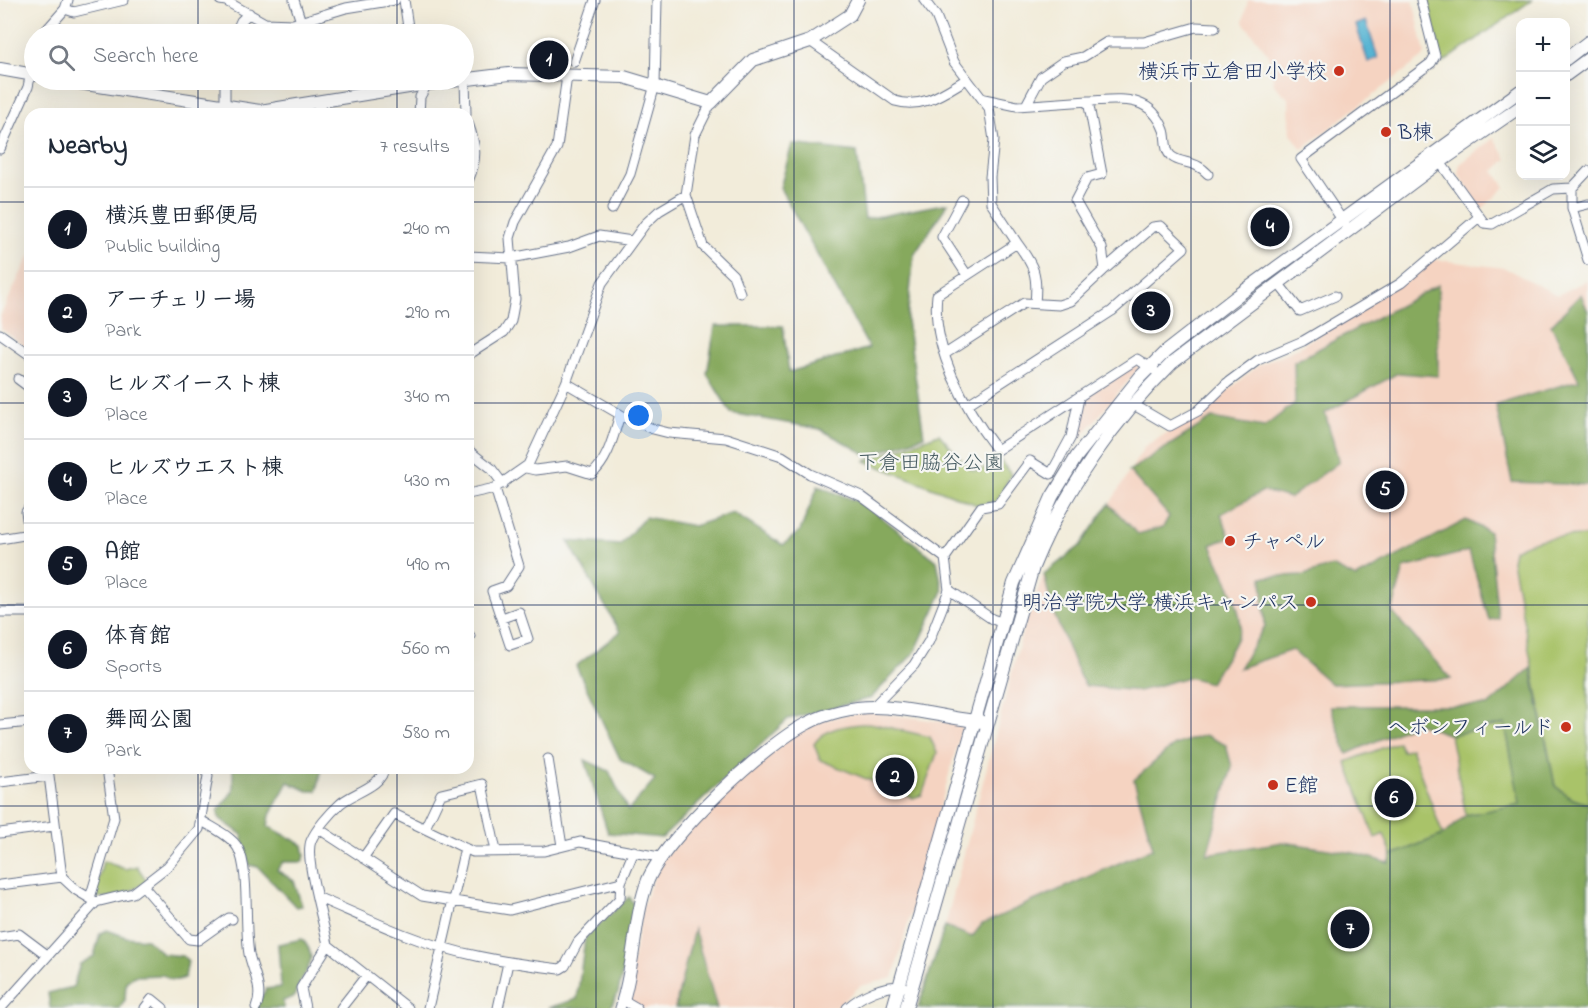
<!DOCTYPE html>
<html lang="en">
<head>
<meta charset="utf-8">
<style>
  :root { --surface:#fff; --page:#f2f2f3; --text:#1f2937; --muted:#747a83; --line:#e0e1e3; --accent:#111827 }
  body { margin:0; font-family:"Indie Flower","Klee One",sans-serif; background:var(--page); color:var(--text) }
  .controls { position:absolute; right:18px; top:18px; display:grid; overflow:hidden; border-radius:12px; box-shadow:0 6px 24px #0002 }
  .controls button { width:54px; height:54px; display:grid; place-items:center; padding:0; border:0; border-bottom:2px solid var(--line); background:var(--surface); color:var(--text); font:30px sans-serif }
  .you { position:absolute; left:639px; top:416px; width:21px; height:21px; margin:-15px; border:4px solid #fff; border-radius:50%; background:#1a73e8; box-shadow:0 0 0 9px #1a73e833 }
  .badge { display:grid; place-items:center; width:39px; height:39px; border-radius:50%; background:var(--accent); color:#fff; font-size:20px; font-weight:700 }
  .pin { position:absolute; translate:-50% -50%; border:3px solid #fff; box-shadow:0 2px 6px #0006 }
  .list { margin:0; padding:0; list-style:none }
  h2 { display:flex; justify-content:space-between; align-items:center; height:78px; margin:0; padding:0 24px; font-size:26px }
  h2 small { font-size:20px; font-weight:400; color:var(--muted) }
  .list li { display:grid; grid-template-columns:39px 1fr auto; gap:18px; align-items:center; box-sizing:border-box; height:84px; padding:0 24px; border-top:2px solid var(--line) }
  .list b { display:block; font-size:22px; white-space:nowrap }
  .list p { margin:0; font-size:20px; white-space:nowrap; color:var(--muted) }
  .list em { font-size:20px; font-style:normal; color:var(--muted) }
  .icon { flex:none; width:33px; height:33px; fill:none; stroke:currentColor; stroke-width:2; stroke-linecap:round; stroke-linejoin:round }
  .map { position:relative; flex:none; width:1588px; height:1008px; overflow:hidden }
  .search { position:absolute; background:var(--surface); box-shadow:0 6px 24px #0002; left:24px; top:24px; width:450px; height:66px; display:flex; align-items:center; gap:15px; box-sizing:border-box; padding:0 21px; border-radius:33px; color:var(--muted); font-size:22px }
  .panel { position:absolute; background:var(--surface); box-shadow:0 6px 24px #0002; left:24px; top:108px; width:450px; height:666px; border-radius:18px }
  .map>svg:first-child { display:block }
  .built { fill:#f5d3c1 }
  .green { fill:#a9c369; stroke:#627964; stroke-width:1.5 }
  .forest { fill:#86a95d; stroke:#506c5e; stroke-width:1.5 }
  .water { fill:#53b2d2; stroke:#377098; stroke-width:1.5 }
  .lines { fill:none; stroke-linecap:round; stroke-linejoin:round }
  .minor-casing { stroke:#667189; stroke-width:11 }
  .tertiary-casing { stroke:#667189; stroke-width:14 }
  .minor { stroke:#fff; stroke-width:9 }
  .tertiary { stroke:#fff; stroke-width:12 }
  .grid { fill:none; stroke:#1b2f5e; stroke-width:1.5; stroke-opacity:0.55 }
  .poi-dot { fill:#c8321e; stroke:#f6f6f2; stroke-width:2 }
  .labels { text-anchor:middle; stroke-width:4.5; stroke-linejoin:round; paint-order:stroke }
  .poi-label { font-size:21px; fill:#1b2f5e; stroke:#f6f6f2; text-anchor:end }
  .park-label { font-size:21px; fill:#465b61; stroke:#f6f6f2 }
</style>
</head>
<body>
<div class="map">
<svg width="1588" height="1008" viewBox="0 0 1588 1008">
  <rect width="100%" height="100%" fill="#f6f6f2"/>
  <filter id="ink" filterUnits="userSpaceOnUse"><feTurbulence type="fractalNoise" baseFrequency=".0167" numOctaves="2"/><feDisplacementMap in="SourceGraphic" scale="12" xChannelSelector="R" yChannelSelector="G"/><feConvolveMatrix kernelMatrix="1 2 1 2 8 2 1 2 1" color-interpolation-filters="sRGB"/></filter>
  <filter id="wash" filterUnits="userSpaceOnUse"><feTurbulence type="fractalNoise" baseFrequency=".008" numOctaves="4" result="noise"/><feDisplacementMap in="SourceGraphic" scale="24" xChannelSelector="R" yChannelSelector="G"/><feGaussianBlur stdDeviation="1.35" result="paint"/><feColorMatrix in="noise" values="0 0 0 0 0 0 0 0 0 0 0 0 0 0 0 0 0 1.4 0 .05"/><feComposite in="paint" operator="in"/></filter>
  <g filter="url(#wash)">
    <rect width="100%" height="100%" fill="#f2ecda"/>
    <path class="built" d="M1248 0H1413L1425 53 1423 57 1302 149 1290 132 1289 99 1274 85 1269 55 1243 22Z
      M1494 138 1507 159 1494 171 1505 187 1482 209 1458 173 1460 164Z
      M30 254V350L0 328V317Z
      M1430 259 1505 268 1557 295 1588 280V854L981 941 945 926 1023 630 1044 574 1080 546 1099 522 1145 446 1201 413 1259 365 1298 348Z
      M1135 365 1139 368 1081 437 1079 435 1084 405 1091 393Z
      M870 712 959 724 962 727 893 978 860 986 835 1008H638L626 1000 643 906 660 862 706 811 788 739 814 724 840 716Z"/>
    <path class="green" d="M1428 0H1532L1443 63Z
      M939 434 970 469 979 471 999 459 1011 474 997 501 977 505 865 461Z
      M1588 536V804L1573 799 1555 786 1512 561 1514 550C1538 536 1561 537 1588 536Z
      M870 723 930 737 937 753 922 795 913 798 820 760 814 744C825 726 851 725 870 723Z
      M1505 724 1521 804 1466 815 1450 735Z
      M1398 742 1402 751 1411 748 1443 835 1392 855 1384 834 1375 838 1346 762Z
      M103 861 125 869 137 866 147 881C134 891 110 902 94 896Z"/>
    <path class="forest" d="M792 144 857 152 865 219 948 203 914 255 907 320 924 436 869 456 820 429 731 413 707 374 715 326H783L789 372 869 348 780 188Z
      M1438 285V376L1398 373 1325 413 1339 462 1290 498 1263 491 1221 514 1230 537 1211 545C1219 565 1244 611 1240 629 1235 647 1220 666 1210 683L1188 677 1139 691 1086 686 1080 677 1052 609 1044 574 1080 546 1109 504 1138 534 1163 527 1169 516 1129 471 1212 418 1264 427 1295 403 1294 362Z
      M1581 294 1588 312V485L1512 482 1496 405 1579 380 1551 325Z
      M818 486 864 504 937 561 943 591 915 652 871 698 788 719 662 838 608 833 585 760 609 771 628 811 655 779 620 759 576 666 620 632 568 541 620 545 645 517 694 526 733 513 783 545 800 531Z
      M1466 520 1489 532 1498 618 1489 620 1469 551 1404 568 1392 612 1451 679 1331 684 1292 650 1239 668 1265 626 1262 577 1304 575 1332 566 1356 578Z
      M1531 668 1555 786 1573 799 1588 804V1008H918L945 926 972 937 982 924 1153 848 1134 780 1174 745 1205 735 1226 745 1232 767 1207 854 1283 842 1354 853 1389 863 1392 855 1443 835 1466 815 1520 804 1505 724 1450 735 1417 723 1347 754 1330 706H1488Z
      M233 768H322L317 791H308L288 782 270 815 268 826 303 845 305 856 302 862H283L277 870 294 881 302 906 296 907 258 867 249 865 242 835 219 818 218 811 233 791Z
      M629 897 637 909 618 993 610 1008H548L577 999 585 938Z
      M694 929 717 1008H675Z
      M107 930 126 937 147 939 163 954 183 956 188 961 185 977C176 982 171 981 163 975L134 976 126 982 125 1000 120 1008H50L48 993 73 987 80 964 94 956 100 933Z
      M302 939C323 961 301 973 294 997L283 1001 284 1008H255L266 989 281 987 278 944Z"/>
    <path class="water" d="M1366 21 1378 58 1368 62 1356 25Z"/>
  </g>
  <g filter="url(#ink)">
    <g class="lines">
      <defs>
        <path id="minor" d="M220 0 226 1 265 23 293 24 346 8 395 0
          M294 0 301 22
          M404 0 409 34
          M924 0 936 16 954 62 989 108 994 140 990 177 991 203 1017 243 937 295C931 349 965 408 997 450L1137 359 1154 370
          M65 9 74 12 124 0
          M43 34 65 9 68 0
          M235 34 241 21 249 13
          M810 41 895 101C922 109 942 94 965 80
          M574 62 595 0
          M465 80 466 114
          M1088 101C1119 100 1150 93 1164 130 1167 138 1164 150 1171 156 1182 165 1194 159 1208 174
          M1026 105 1041 77 1064 61 1083 57 1107 42H1144L1196 27 1215 28
          M225 107V80
          M319 114 321 102
          M419 114 420 97 427 84 426 81
          M468 123C476 145 478 159 468 181
          M0 149 28 87 34 58
          M1437 158 1484 223 1492 224 1553 189 1572 188
          M1588 171 1572 188V208L1588 260
          M686 195 703 246 733 275 740 293
          M962 200 942 237 967 275
          M1572 208 1588 204
          M612 209 630 174 655 85 657 0
          M1345 224 1301 159 1431 63 1435 56 1421 0
          M1017 243C1034 266 1038 274 1035 303
          M468 256 511 258 569 247 599 236 632 241
          M1278 283 1300 311 1335 296
          M0 334 30 355
          M945 354 1024 303 1059 305 1071 301 1105 269
          M468 355 504 332 511 321 515 299 510 238 515 222 557 147 567 76
          M18 379 30 388
          M566 383 628 419 653 429 669 433 726 438 782 456 810 474 861 496 945 558
          M968 404 1112 311 1184 248 1161 226 1153 227 1105 269 1102 248 1075 201 1087 178 1102 174 1088 101 1017 106 984 99
          M1134 405 1170 426 1198 411 1227 383 1258 360 1303 341 1401 283 1479 217
          M468 450 491 468 503 484
          M526 468 535 470 567 466 592 474C609 459 613 436 620 415
          M495 488 519 566 506 586 492 591 510 645 528 639 519 612 502 618
          M468 494 495 488 528 465 566 383 602 283 645 224 659 211 686 195 695 135 711 103
          M29 534 26 512 30 506
          M0 539 30 534
          M949 590 992 619 1001 622
          M0 612H30
          M468 637 470 636
          M873 707 914 665 929 641 949 590 945 558 981 507 998 504 1030 461 1051 474 1071 437 1079 398
          M0 725 30 722
          M548 759 562 846
          M48 768 62 877 76 890 96 902
          M0 782 49 776
          M202 821C213 828 231 836 238 848 250 870 244 927 249 954 253 972 264 990 256 1008
          M425 828 441 794 482 784 496 851
          M319 829 422 896 510 910 621 882
          M0 833 54 826
          M363 858 394 814 473 852 544 851 580 842 659 857
          M0 885 62 877
          M144 887 189 939 198 940 229 918 232 919
          M90 898 114 818 107 768
          M319 898C347 910 375 923 403 934 453 954 507 963 560 969L565 966 578 942 620 898 621 882 634 851
          M0 937 19 934 47 955
          M328 945 408 1008
          M1 1008 96 902 133 893 168 866 199 829 208 776 206 768
          M145 1008 152 999 163 1008
          M305 1008 301 988 328 945C324 923 304 858 311 841 316 829 330 813 340 804 352 793 383 786 384 768
          M341 1008 366 976
          M428 1008 465 848
          M498 1008 508 963
          M620 1008 623 1000 637 1008
          M847 1008C862 995 884 984 904 987"/>
        <path id="tertiary" d="M1566 59 1588 42
          M0 69 34 75
          M1566 75 1588 59
          M60 80 260 111 427 84 509 74 624 77 711 103 753 60 810 41 850 15 858 0
          M623 1000C635 961 634 916 648 880 666 837 765 744 808 723 827 713 852 707 874 707 909 707 946 718 982 722
          M893 1008 1014 583 1052 497 1077 456 1140 377 1165 352 1237 296 1520 91
          M906 1008 1033 567C1064 491 1114 420 1172 363L1440 162 1520 107"/>
      </defs>
      <use href="#minor" class="minor-casing"/>
      <use href="#tertiary" class="tertiary-casing"/>
      <use href="#minor" class="minor"/>
      <use href="#tertiary" class="tertiary"/>
    </g>
  </g>
  <path class="grid" d="M198 0V34M397 0V34M596 0V1008M794 0V1008M993 0V1008M1191 0V1008M1390 0V1008M198 80V114M397 80V114M0 202H30M468 202H1588M0 403H30M468 403H1588M0 605H30M468 605H1588M198 768V1008M397 768V1008M0 806H1588"/>
  <g class="poi-dot">
    <circle cx="1339" cy="71" r="6"/>
    <circle cx="1386" cy="132" r="6"/>
    <circle cx="1230" cy="541" r="6"/>
    <circle cx="1311" cy="602" r="6"/>
    <circle cx="1566" cy="727" r="6"/>
    <circle cx="1273" cy="785" r="6"/>
  </g>
  <g class="labels">
    <g class="poi-label">
      <text x="1327" y="78">横浜市立倉田小学校</text>
      <text x="1398" y="139" text-anchor="start">B棟</text>
      <text x="1242" y="548" text-anchor="start">チャペル</text>
      <text x="1299" y="609">明治学院大学 横浜キャンパス</text>
      <text x="1554" y="734">ヘボンフィールド</text>
      <text x="1285" y="792" text-anchor="start">E館</text>
    </g>
    <g class="park-label">
      <text x="931" y="469">下倉田脇谷公園</text>
    </g>
  </g>
</svg>
<div class="controls">
<button>+</button>
<button>−</button>
<button><svg class="icon" aria-label="layers" viewBox="0 0 24 24"><path d="M12 4l9 5-9 5-9-5zM3 14l9 5 9-5"/></svg></button>
</div>
<div class="you"></div>
<div class="pin badge" style="left:549px;top:60px">1</div>
<div class="pin badge" style="left:895px;top:777px">2</div>
<div class="pin badge" style="left:1151px;top:311px">3</div>
<div class="pin badge" style="left:1270px;top:227px">4</div>
<div class="pin badge" style="left:1385px;top:490px">5</div>
<div class="pin badge" style="left:1394px;top:798px">6</div>
<div class="pin badge" style="left:1350px;top:929px">7</div>
<div class="search"><svg class="icon" aria-label="search" viewBox="0 0 24 24"><circle cx="10" cy="10" r="6"/><path d="M15 15l6 6"/></svg>Search here</div>
<section class="panel">
<h2>Nearby<small>7 results</small></h2>
<ul class="list">
<li><span class="badge">1</span><div><b>横浜豊田郵便局</b><p>Public building</p></div><em>240 m</em></li>
<li><span class="badge">2</span><div><b>アーチェリー場</b><p>Park</p></div><em>290 m</em></li>
<li><span class="badge">3</span><div><b>ヒルズイースト棟</b><p>Place</p></div><em>340 m</em></li>
<li><span class="badge">4</span><div><b>ヒルズウエスト棟</b><p>Place</p></div><em>430 m</em></li>
<li><span class="badge">5</span><div><b>A館</b><p>Place</p></div><em>490 m</em></li>
<li><span class="badge">6</span><div><b>体育館</b><p>Sports</p></div><em>560 m</em></li>
<li><span class="badge">7</span><div><b>舞岡公園</b><p>Park</p></div><em>580 m</em></li>
</ul>
</section>
</div>
</body>
</html>
